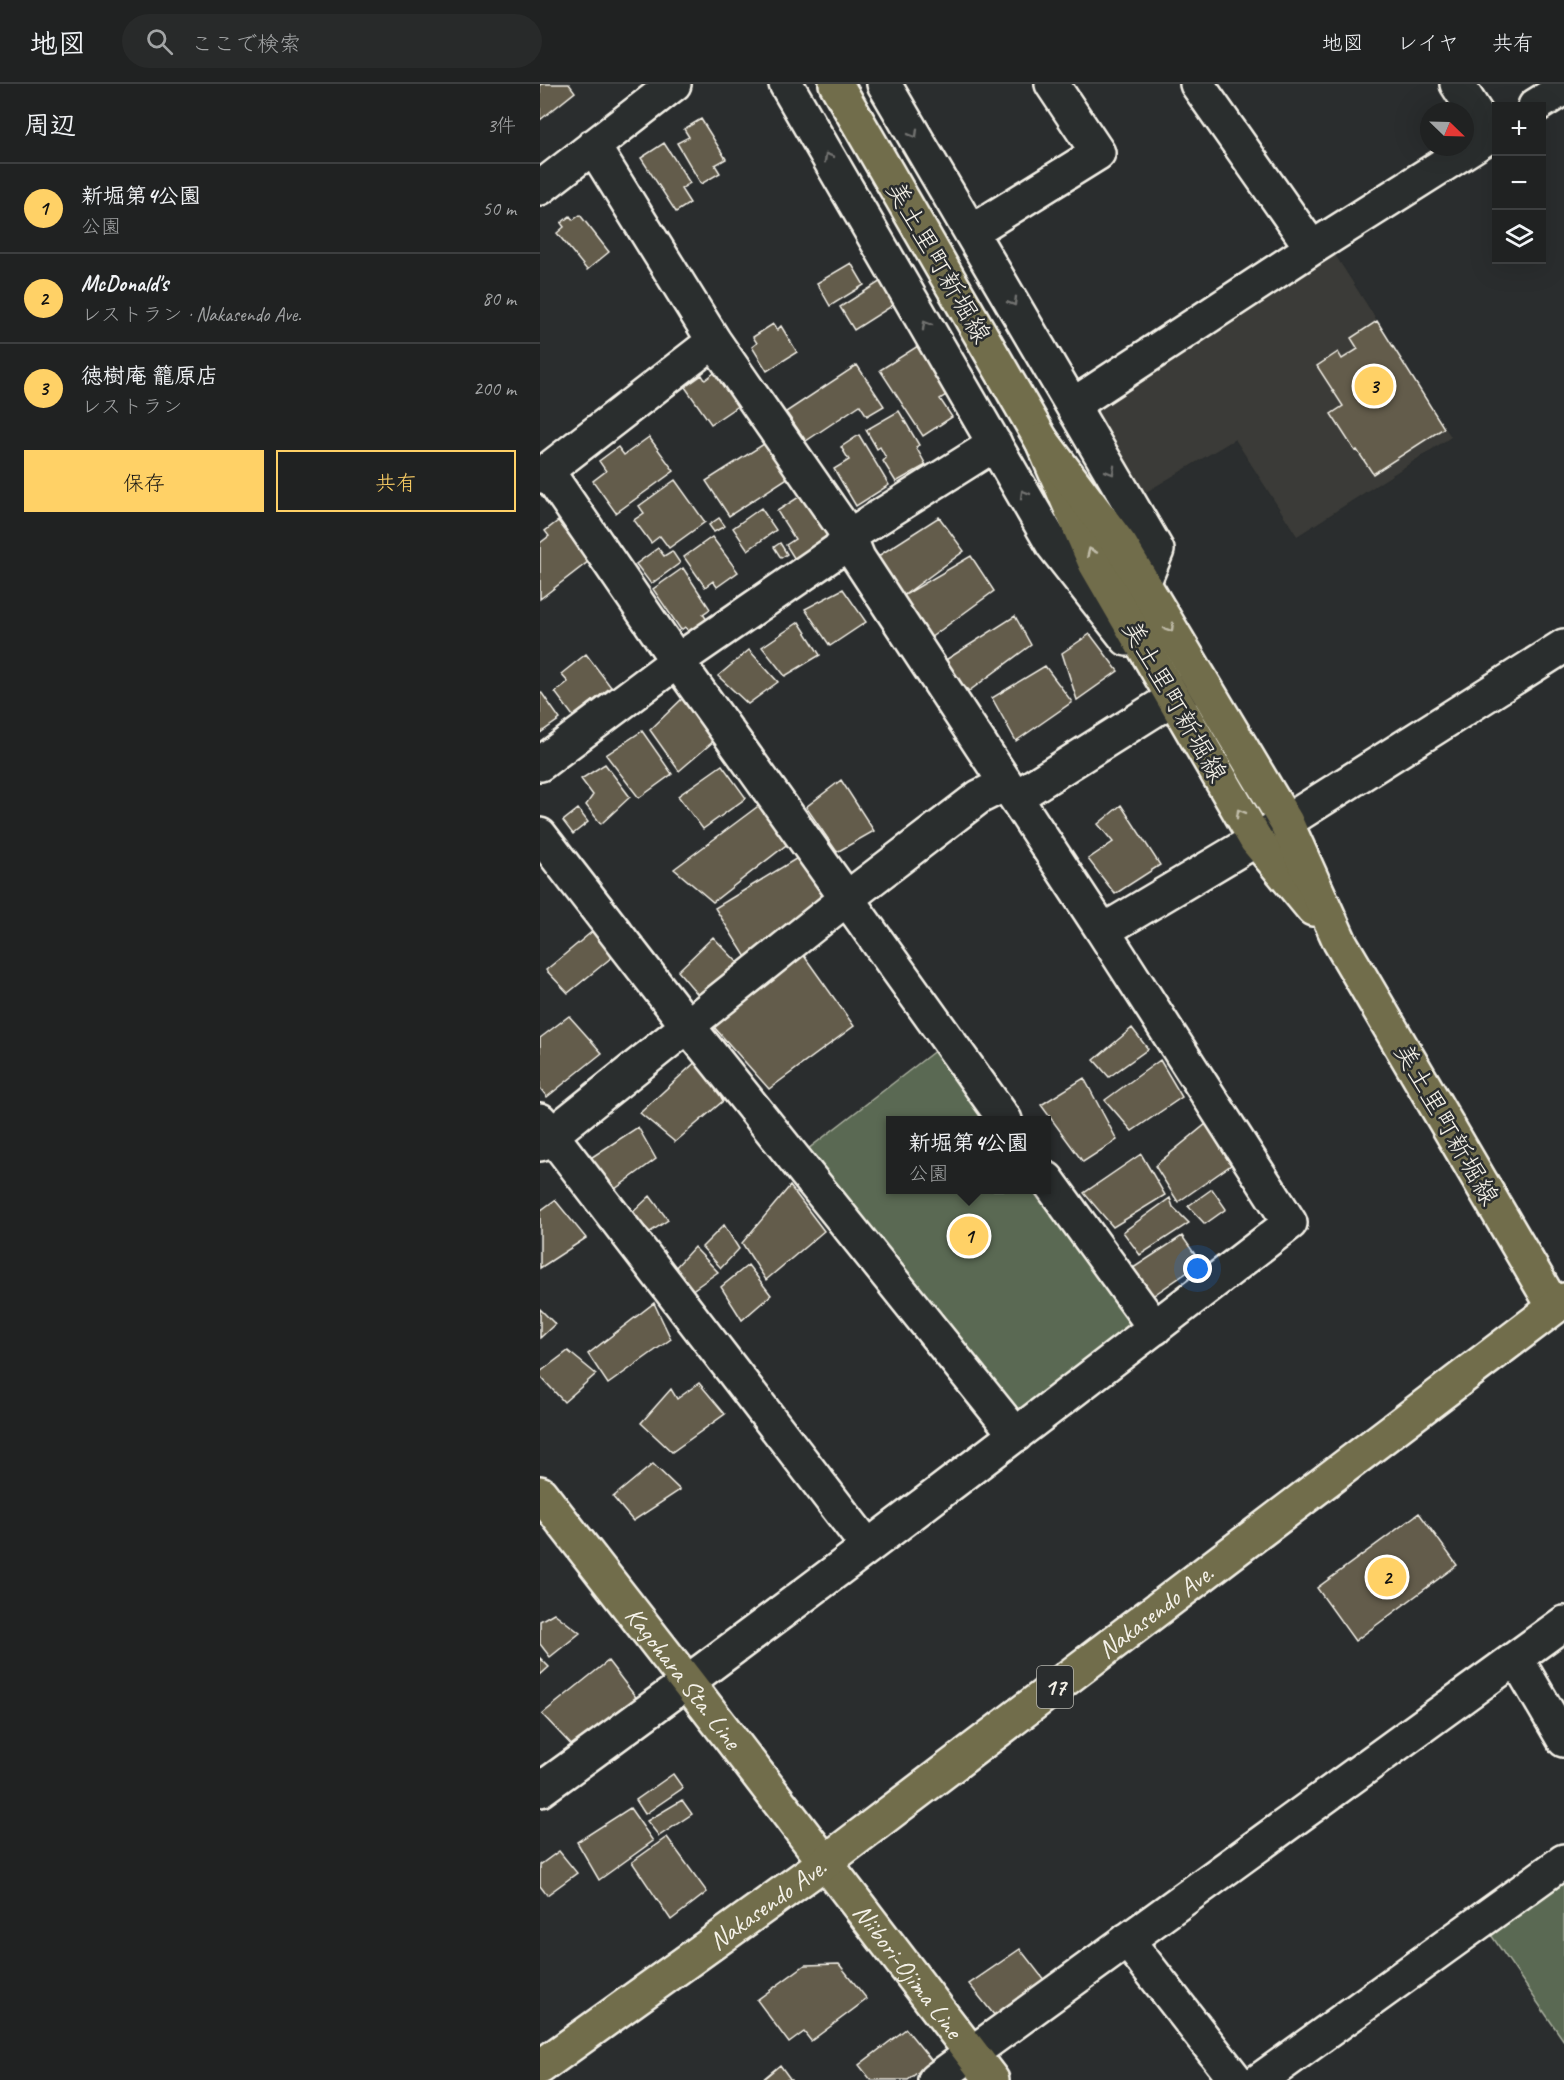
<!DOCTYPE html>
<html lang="ja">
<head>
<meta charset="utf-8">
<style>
  :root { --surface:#202222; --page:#282a2a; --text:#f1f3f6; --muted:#a2a4a5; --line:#3d3f40; --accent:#ffd166 }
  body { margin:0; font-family:Caveat,"Klee One",sans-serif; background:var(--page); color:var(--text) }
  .controls { position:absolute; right:18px; top:18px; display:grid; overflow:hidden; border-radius:0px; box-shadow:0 6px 24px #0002 }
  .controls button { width:54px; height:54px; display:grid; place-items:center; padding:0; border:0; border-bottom:2px solid var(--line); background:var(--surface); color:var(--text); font:30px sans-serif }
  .compass { position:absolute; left:880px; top:18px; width:54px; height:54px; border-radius:50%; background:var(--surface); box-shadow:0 6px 24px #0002; rotate:113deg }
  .you { position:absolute; left:658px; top:1185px; width:21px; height:21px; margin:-15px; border:4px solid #fff; border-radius:50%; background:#1a73e8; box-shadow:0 0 0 9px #1a73e833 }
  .badge { display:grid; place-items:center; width:39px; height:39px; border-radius:50%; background:var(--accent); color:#111; font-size:20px; font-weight:700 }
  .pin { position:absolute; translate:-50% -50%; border:3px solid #fff; box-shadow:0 2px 6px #0006 }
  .popup { position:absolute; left:346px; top:1032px; width:165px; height:78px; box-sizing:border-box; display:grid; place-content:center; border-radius:0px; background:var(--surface); filter:drop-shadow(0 2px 4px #0005); font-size:20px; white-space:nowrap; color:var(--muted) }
  .popup b { font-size:22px; color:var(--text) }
  .popup::after { content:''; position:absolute; left:50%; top:100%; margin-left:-12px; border:12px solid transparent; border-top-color:var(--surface) }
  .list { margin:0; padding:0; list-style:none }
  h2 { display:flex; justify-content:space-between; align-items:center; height:78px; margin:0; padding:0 24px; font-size:26px }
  h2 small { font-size:20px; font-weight:400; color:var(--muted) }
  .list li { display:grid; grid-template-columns:39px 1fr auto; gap:18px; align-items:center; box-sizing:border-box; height:90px; padding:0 24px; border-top:2px solid var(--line) }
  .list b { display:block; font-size:22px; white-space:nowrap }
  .list p { margin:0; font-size:20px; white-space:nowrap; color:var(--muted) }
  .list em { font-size:20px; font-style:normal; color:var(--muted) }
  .actions { display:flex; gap:12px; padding:18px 24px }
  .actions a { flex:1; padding:14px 0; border:2px solid var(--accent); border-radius:0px; text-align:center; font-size:21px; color:var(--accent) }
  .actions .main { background:var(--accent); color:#111 }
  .icon { flex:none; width:33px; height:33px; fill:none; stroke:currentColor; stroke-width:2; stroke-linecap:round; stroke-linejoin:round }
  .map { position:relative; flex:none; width:1024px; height:1996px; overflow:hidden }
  header { display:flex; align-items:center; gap:36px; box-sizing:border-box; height:84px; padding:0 30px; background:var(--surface); border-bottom:2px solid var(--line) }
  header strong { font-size:28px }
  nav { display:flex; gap:33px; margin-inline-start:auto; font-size:21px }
  .search { width:420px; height:54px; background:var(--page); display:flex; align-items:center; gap:15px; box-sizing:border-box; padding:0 21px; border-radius:33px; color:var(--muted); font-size:22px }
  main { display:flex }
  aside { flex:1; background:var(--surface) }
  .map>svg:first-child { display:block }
  .built { fill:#3b3b37 }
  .green { fill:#5a6952; stroke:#a7ad9d; stroke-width:1.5 }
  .building { fill:#635c4c; stroke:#f4f1e8; stroke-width:1.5 }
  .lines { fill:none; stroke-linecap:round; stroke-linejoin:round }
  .minor-casing { stroke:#f4f1e8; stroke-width:38 }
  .major-casing { stroke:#f4f1e8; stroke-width:38 }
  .highway-casing { stroke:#f4f1e8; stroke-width:38 }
  .minor { stroke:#2a2d2e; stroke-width:33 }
  .major { stroke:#716d4b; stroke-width:33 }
  .highway { stroke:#716d4b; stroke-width:33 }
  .oneway { stroke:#71726f }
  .oneway2 { stroke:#c0bca9 }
  .labels { text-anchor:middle; stroke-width:5; stroke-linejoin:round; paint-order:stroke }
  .shield { fill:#2a2d2e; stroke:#b7b6b0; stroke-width:1.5 }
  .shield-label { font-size:24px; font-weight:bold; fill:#f4f1e8 }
  .street-label { font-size:26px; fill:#f4f1e8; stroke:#2a2d2e }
</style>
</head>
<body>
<header>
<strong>地図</strong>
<div class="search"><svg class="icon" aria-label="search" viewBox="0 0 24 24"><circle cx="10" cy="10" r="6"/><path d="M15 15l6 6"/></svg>ここで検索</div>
<nav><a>地図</a><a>レイヤ</a><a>共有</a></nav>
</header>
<main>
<aside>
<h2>周辺<small>3件</small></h2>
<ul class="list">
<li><span class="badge">1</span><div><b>新堀第4公園</b><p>公園</p></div><em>50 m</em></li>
<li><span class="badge">2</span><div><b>McDonald's</b><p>レストラン · Nakasendo Ave.</p></div><em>80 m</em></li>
<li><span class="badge">3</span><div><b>徳樹庵 籠原店</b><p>レストラン</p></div><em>200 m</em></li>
</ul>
<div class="actions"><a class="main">保存</a><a>共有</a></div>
</aside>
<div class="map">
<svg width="1024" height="1996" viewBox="0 0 1024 1996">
  <rect width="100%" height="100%" fill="#2a2d2e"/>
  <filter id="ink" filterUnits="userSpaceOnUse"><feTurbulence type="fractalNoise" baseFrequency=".0167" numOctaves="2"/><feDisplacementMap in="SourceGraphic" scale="12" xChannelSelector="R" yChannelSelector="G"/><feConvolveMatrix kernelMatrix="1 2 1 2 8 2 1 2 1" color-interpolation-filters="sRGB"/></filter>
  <g filter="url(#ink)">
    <path class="built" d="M792 166 911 353 757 452 695 355 601 411 550 322Z"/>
    <path class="green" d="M396 966 447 1036H351V1106H496L589 1235 587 1250 482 1330 466 1328 263 1069Z
      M1024 1794V1957L949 1848Z"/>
    <path class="building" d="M0 0H29L35 8 0 36Z
      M161 35 186 75 175 81 180 89 161 100 137 59 149 53 144 45Z
      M124 59 150 99 141 105 150 119 136 128 101 74Z
      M40 131 69 168 47 186 17 149 24 143 21 139 30 132 33 136Z
      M311 179 324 201 290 222 277 199Z
      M341 197 355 220 314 246 300 223Z
      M837 237 904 344 833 390 817 366 815 367 791 330 803 322 777 282 798 268 802 275 818 265 811 254Z
      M233 240 237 246 241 242 257 268 227 287 212 263 217 259 213 253Z
      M381 260 412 307 400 315 412 333 383 352 340 286Z
      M317 281 344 322 327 332 320 321 266 357 246 328Z
      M182 283 205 317 171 340 145 303 162 291 165 296Z
      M359 327 379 361 376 363 386 381 356 398 343 377 346 374 340 363 337 365 326 346Z
      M319 351 349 401 316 422 294 385 309 376 301 363Z
      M109 353 134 387 76 429 53 397 66 387 59 377 78 363 84 371Z
      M227 358 249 393 189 432 166 397Z
      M135 396 165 438 129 464 120 452 111 459 94 436 104 429 99 422Z
      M262 411 287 450 282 460 256 477 246 461 255 455 237 427Z
      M221 424 236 446 208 466 193 444Z
      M399 433 424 467 363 512 335 474Z
      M179 434 185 442 174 448 169 441Z
      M18 437 49 477 0 515V459L9 452 5 447Z
      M172 453 198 488 177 503 173 497 165 503 144 473Z
      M240 459 247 470 241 474 234 463Z
      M118 464 124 472 132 467 140 479 111 500 96 480Z
      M431 472 454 507 390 554 363 512Z
      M143 484 170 525 163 530 167 536 149 548 145 543 141 546 113 505Z
      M303 505 326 538 290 562 265 525Z
      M475 532 491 561 429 607 401 579Z
      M259 538 280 571 245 592 222 563Z
      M550 550 578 587 537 616 522 569Z
      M209 566 238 598 208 620 178 592Z
      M46 570 71 603 33 632 15 608 28 598 21 590Z
      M505 582 532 618 476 657 452 614Z
      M1 608 20 635 0 649V609Z
      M145 612 175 656 139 687 110 646Z
      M102 647 132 690 99 714 66 671Z
      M65 680 90 713 61 740 46 721 53 711 41 695Z
      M182 681 206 714 163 745 138 712Z
      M301 696 334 747 297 768 266 723Z
      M221 720 250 758 173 818 134 785Z
      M581 721 620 781 575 810 548 775 573 758 558 740Z
      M38 725 48 738 33 750 23 737Z
      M259 773 288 813 207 875 175 824Z
      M54 846 77 869 28 909 6 886Z
      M173 853 202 883 165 919 138 887Z
      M262 869 314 942 229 1005 174 943Z
      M29 932 62 969 7 1013 0 1004V954Z
      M592 944 608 965 569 993 554 976Z
      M161 973 183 1017 135 1058 100 1029Z
      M620 976 642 1013 592 1047 565 1016Z
      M544 994 577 1056 543 1078 501 1021Z
      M666 1040 691 1081 638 1118 615 1082Z
      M98 1043 116 1075 75 1105 49 1075Z
      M601 1070 625 1111 573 1143 544 1109Z
      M250 1102 284 1147 226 1196 202 1159Z
      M672 1105 686 1125 665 1140 648 1122Z
      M110 1112 128 1136 110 1148 92 1129Z
      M630 1114 633 1123 649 1139 600 1171 583 1148Z
      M15 1116 46 1154 0 1184V1127Z
      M184 1141 199 1165 181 1184 162 1163Z
      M642 1152 661 1179 608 1215 590 1186Z
      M154 1163 178 1188 151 1207 134 1185Z
      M208 1181 231 1211 202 1236 181 1203Z
      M114 1219 131 1255 68 1300 48 1270Z
      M0 1225 15 1240 0 1254Z
      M28 1267 56 1290 24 1318 0 1292V1288Z
      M159 1299 185 1330 132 1368 101 1339 131 1305 137 1315Z
      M113 1380 140 1406 93 1437 73 1413Z
      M879 1429 917 1481 815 1557 777 1504Z
      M14 1529 40 1549 10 1573 0 1560V1537Z
      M0 1574 9 1583 0 1591Z
      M68 1577 98 1616 37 1667 2 1630Z
      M133 1690 143 1704 105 1730 96 1716Z
      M142 1716 152 1730 119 1752 107 1737Z
      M90 1724 113 1757 59 1796 37 1758Z
      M127 1753 167 1808 131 1836 92 1778Z
      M19 1767 37 1789 7 1811 0 1802V1781Z
      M480 1865 505 1897 455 1932 429 1900Z
      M299 1880 327 1915 271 1957 264 1948 249 1959 217 1916 265 1881Z
      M366 1945 392 1977 368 1996H331L319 1981Z
      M240 1981 251 1996H222Z"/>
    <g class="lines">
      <defs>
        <path id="minor" d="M246 0 513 461 587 555
          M344 0 617 466 603 500 582 512
          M657 0 772 164
          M917 0 950 51
          M995 22 1024 4
          M53 62 174 257 309 452 318 474 563 847 746 738 1024 562
          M0 104 134 0
          M431 148 558 69 512 0
          M533 321 772 164 957 47
          M7 387 137 577 465 1036
          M0 392 174 257
          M0 680 137 577 298 466 309 452 455 360
          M476 713 657 599
          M0 751 147 941 476 1351
          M0 1036 328 1463
          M0 1060 306 815 439 713 465 700
          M507 1095 615 1244
          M976 1574 1024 1656
          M0 1706C254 1522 502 1331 750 1139L563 847
          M587 1856 696 1996
          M395 1996 1024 1539
          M720 1996 1024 1777"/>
        <g id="major">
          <path d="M296 0 502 357 555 479 716 756 773 825"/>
          <path d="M502 357 581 462 746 738 800 858 1014 1223"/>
          <path id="s1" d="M0 1409 148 1599 452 1996"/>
        </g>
        <g id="highway">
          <path id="s2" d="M0 1983 284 1779 1024 1216"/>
        </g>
      </defs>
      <use href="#minor" class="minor-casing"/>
      <use href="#major" class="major-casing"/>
      <use href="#highway" class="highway-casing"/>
      <use href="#minor" class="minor"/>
      <use href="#major" class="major"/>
      <use href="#highway" class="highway"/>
    </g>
    <defs><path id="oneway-chevron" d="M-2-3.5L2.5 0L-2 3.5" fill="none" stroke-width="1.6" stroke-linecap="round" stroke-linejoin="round" transform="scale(1.5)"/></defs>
    <g class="oneway">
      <use href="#oneway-chevron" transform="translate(374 50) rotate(60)"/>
      <use href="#oneway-chevron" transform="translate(288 73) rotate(-120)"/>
      <use href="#oneway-chevron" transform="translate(473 218) rotate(59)"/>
      <use href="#oneway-chevron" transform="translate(386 241) rotate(-120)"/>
      <use href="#oneway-chevron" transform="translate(571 387) rotate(60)"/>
      <use href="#oneway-chevron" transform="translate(484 410) rotate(-120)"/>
    </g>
    <g class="oneway2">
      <use href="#oneway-chevron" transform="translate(551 468) rotate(-114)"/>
      <use href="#oneway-chevron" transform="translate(630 544) rotate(59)"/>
      <use href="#oneway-chevron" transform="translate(700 729) rotate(-120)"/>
    </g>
  </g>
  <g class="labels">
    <rect class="shield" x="497" y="1582" width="36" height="42" rx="4.5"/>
    <g class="shield-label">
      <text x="515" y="1611">17</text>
    </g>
    <g class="street-label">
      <text transform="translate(399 178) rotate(60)" y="9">美土里町新堀線</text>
      <text transform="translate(635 617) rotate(60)" y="9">美土里町新堀線</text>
      <text transform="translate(907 1040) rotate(60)" y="9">美土里町新堀線</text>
      <text dy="9" stroke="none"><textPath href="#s2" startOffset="766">Nakasendo Ave.</textPath></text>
      <text dy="9" stroke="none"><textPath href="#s1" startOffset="234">Kagohara Sta. Line</textPath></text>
      <text dy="9" stroke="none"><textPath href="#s2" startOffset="280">Nakasendo Ave.</textPath></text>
      <text dy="9" stroke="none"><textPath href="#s1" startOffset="603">Niibori-Ojima Line</textPath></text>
    </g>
  </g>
</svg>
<div class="controls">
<button>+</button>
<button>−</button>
<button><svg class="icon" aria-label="layers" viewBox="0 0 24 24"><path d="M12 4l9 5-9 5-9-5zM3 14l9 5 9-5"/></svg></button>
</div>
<svg class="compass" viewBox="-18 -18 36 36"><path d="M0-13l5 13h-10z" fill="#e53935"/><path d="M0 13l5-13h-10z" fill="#a2a4a5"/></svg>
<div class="you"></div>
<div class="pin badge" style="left:429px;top:1152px">1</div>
<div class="popup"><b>新堀第4公園</b>公園</div>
<div class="pin badge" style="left:847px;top:1493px">2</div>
<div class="pin badge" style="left:834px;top:302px">3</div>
</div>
</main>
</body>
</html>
